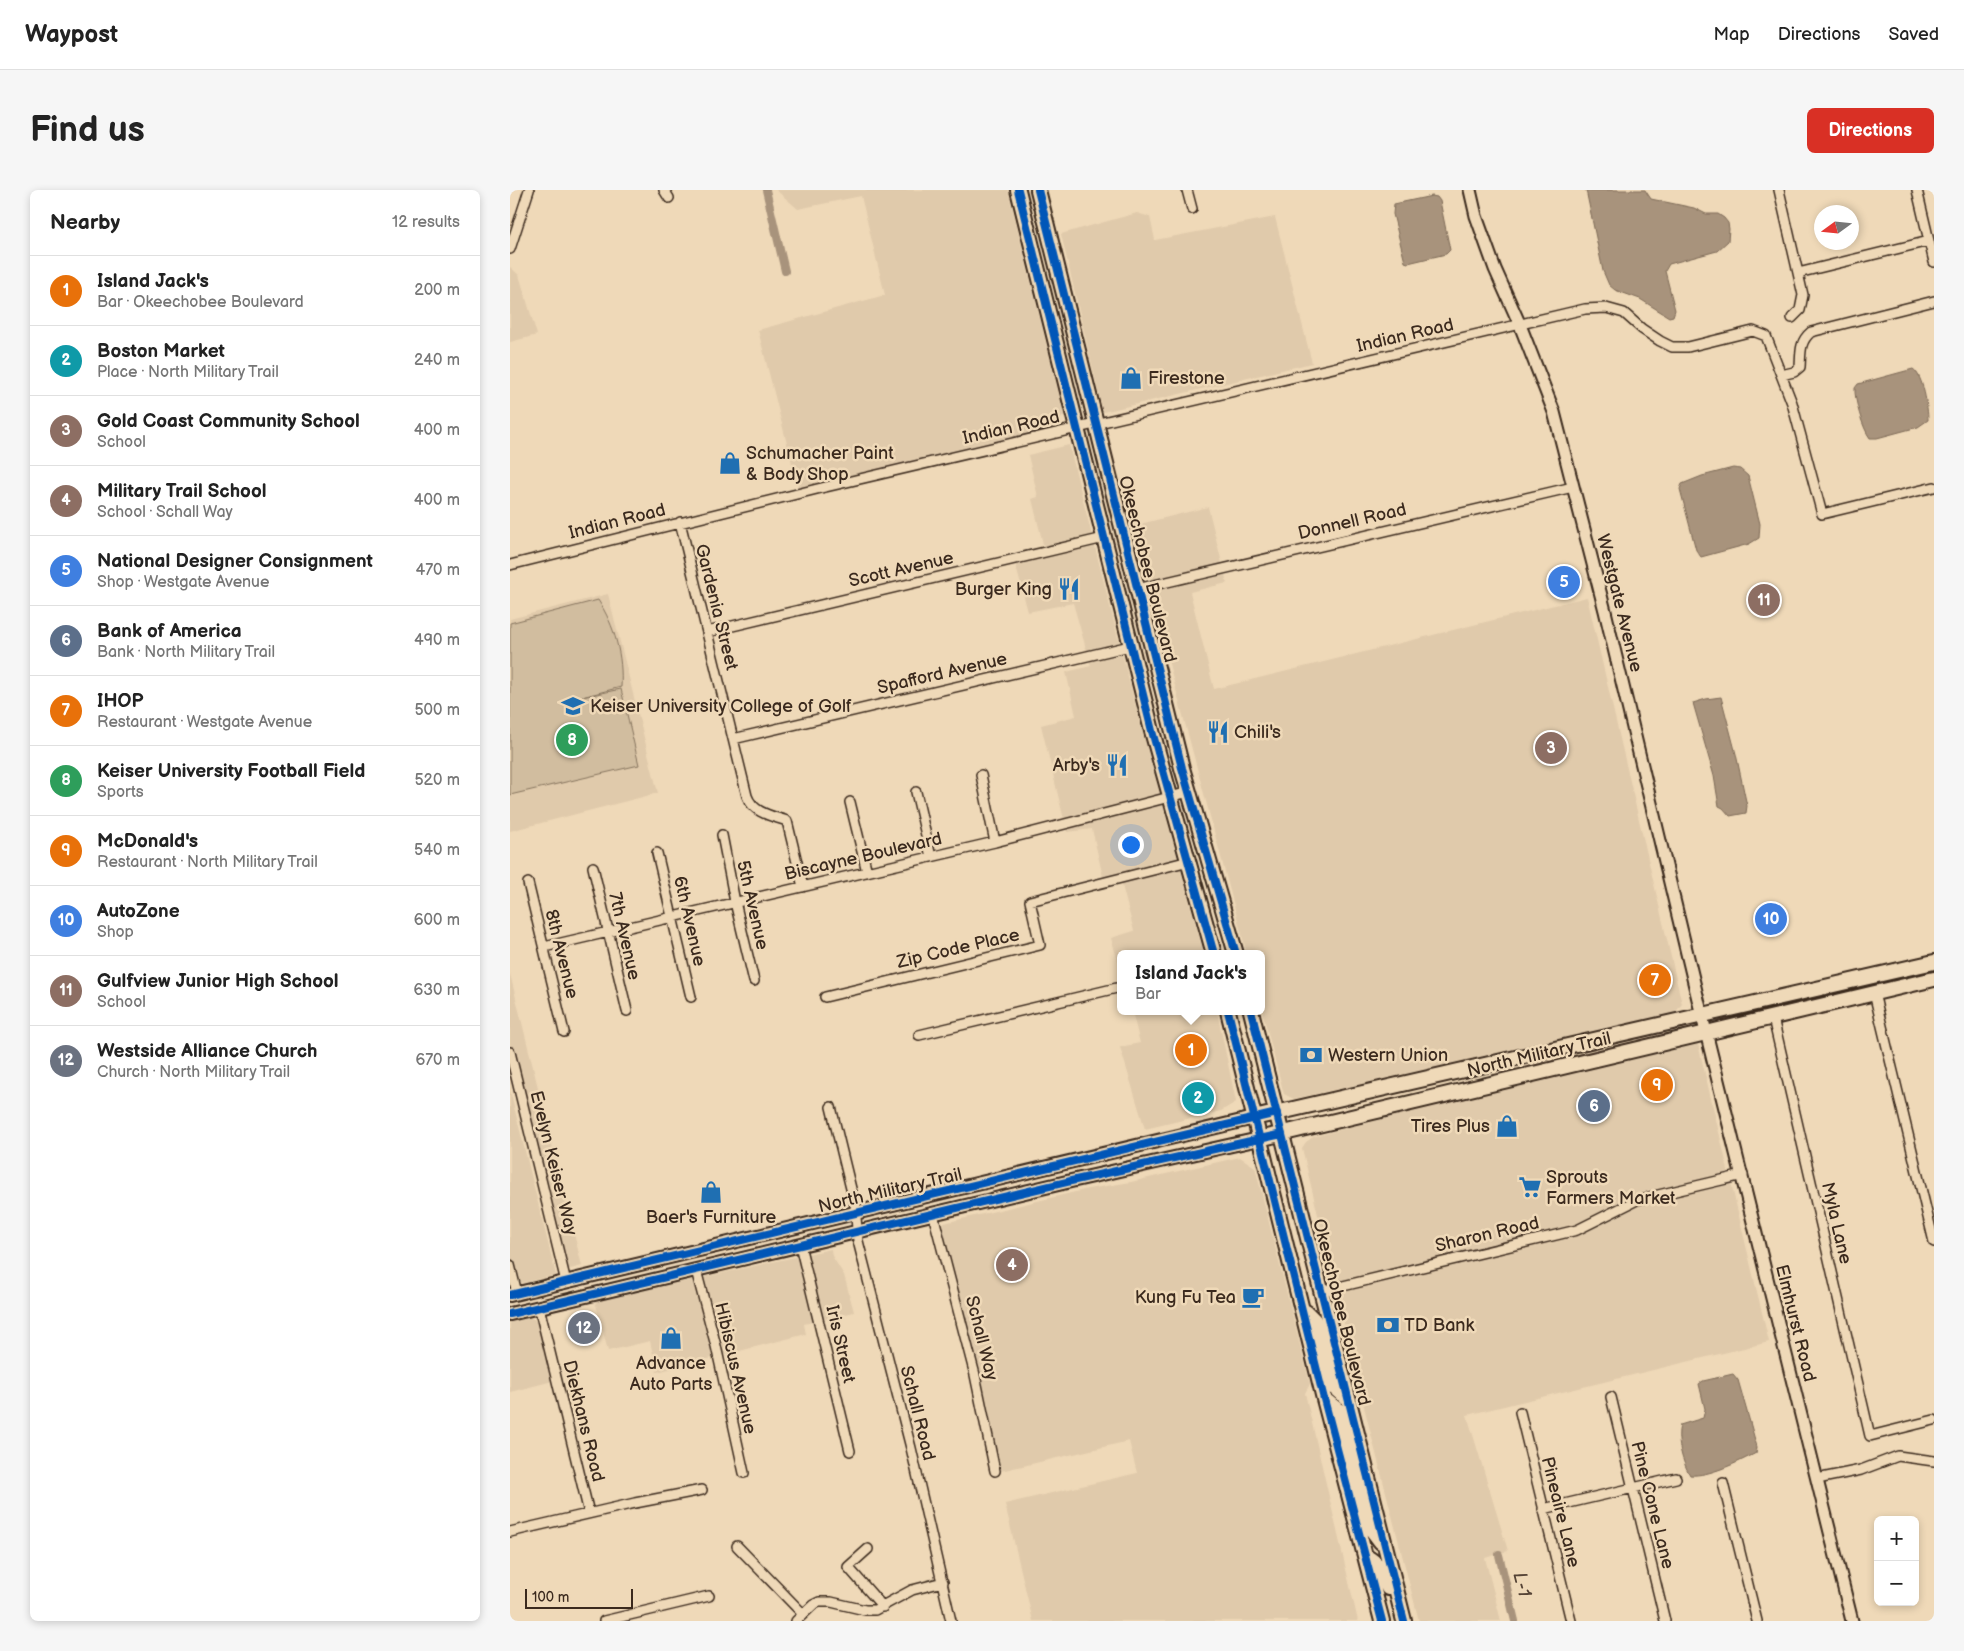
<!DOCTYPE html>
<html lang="en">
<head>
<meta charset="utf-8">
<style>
  :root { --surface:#fff; --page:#f6f6f6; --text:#222; --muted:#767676; --line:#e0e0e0; --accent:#d93025 }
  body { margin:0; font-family:"Balsamiq Sans",sans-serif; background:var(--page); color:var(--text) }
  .controls { position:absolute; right:15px; bottom:15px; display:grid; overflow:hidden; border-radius:8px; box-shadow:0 2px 8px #0003 }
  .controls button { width:45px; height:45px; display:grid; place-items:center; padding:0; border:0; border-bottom:1px solid var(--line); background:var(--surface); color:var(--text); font:25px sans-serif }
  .compass { position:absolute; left:1304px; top:15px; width:45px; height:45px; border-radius:50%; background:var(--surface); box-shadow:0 2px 8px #0003; rotate:255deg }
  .scale { position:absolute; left:15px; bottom:12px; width:108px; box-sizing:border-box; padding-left:5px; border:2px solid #3b2a1e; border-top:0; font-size:14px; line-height:18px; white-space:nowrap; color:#3b2a1e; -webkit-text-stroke:4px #efd9b8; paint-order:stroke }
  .you { position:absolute; left:620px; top:654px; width:18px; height:18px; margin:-12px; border:4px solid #fff; border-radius:50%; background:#1a73e8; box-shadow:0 0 0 8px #1a73e833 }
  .badge { display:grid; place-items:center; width:32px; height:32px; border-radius:50%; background:var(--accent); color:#fff; font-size:16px; font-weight:700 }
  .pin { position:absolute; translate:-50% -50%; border:2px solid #fff; box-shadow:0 1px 5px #0006 }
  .popup { position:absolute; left:607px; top:760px; width:148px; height:65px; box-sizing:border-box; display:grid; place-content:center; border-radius:8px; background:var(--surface); filter:drop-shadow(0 1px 4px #0005); font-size:16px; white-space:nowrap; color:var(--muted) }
  .popup b { font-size:19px; color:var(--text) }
  .popup::after { content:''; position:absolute; left:50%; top:100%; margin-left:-10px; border:10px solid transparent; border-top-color:var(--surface) }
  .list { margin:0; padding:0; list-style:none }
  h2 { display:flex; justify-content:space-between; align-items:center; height:65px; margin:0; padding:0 20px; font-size:21px }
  h2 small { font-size:16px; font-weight:400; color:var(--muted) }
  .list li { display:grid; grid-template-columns:32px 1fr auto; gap:15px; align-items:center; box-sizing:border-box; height:70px; padding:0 20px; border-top:1px solid var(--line) }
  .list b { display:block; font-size:19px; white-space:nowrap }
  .list p { margin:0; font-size:16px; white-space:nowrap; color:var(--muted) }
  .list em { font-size:16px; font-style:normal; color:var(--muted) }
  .map { position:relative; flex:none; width:1424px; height:1431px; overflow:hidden; border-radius:8px }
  header { display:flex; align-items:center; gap:30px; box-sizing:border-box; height:70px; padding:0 25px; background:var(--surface); border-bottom:1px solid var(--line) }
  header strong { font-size:24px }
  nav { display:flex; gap:28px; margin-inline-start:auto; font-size:18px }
  .intro { display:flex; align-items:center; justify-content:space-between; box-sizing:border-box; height:120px; padding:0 30px }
  h1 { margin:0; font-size:35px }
  .button { padding:12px 22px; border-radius:8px; background:var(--accent); color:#fff; font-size:18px; font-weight:700 }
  main { display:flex; gap:30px; padding:0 30px }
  aside { flex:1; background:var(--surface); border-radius:8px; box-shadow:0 2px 8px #0003 }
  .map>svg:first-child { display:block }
  .built { fill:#e0caab }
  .green { fill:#d1bd9f; stroke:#86745e }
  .water { fill:#a8937c; stroke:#7c6956 }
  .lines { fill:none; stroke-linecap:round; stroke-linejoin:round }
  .canal { stroke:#a8937c; stroke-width:8 }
  .minor-casing { stroke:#3b2a1e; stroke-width:12 }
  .tertiary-casing { stroke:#3b2a1e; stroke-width:15 }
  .secondary-casing { stroke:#3b2a1e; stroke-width:16 }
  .primary-casing { stroke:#3b2a1e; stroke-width:18 }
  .minor { stroke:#efd9b8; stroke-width:9 }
  .tertiary { stroke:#efd9b8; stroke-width:11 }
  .secondary { stroke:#efd9b8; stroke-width:12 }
  .primary { stroke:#efd9b8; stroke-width:14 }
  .cycleway-casing { stroke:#efd9b8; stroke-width:11 }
  .cycleway { stroke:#0057b8; stroke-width:8 }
  .labels { text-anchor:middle; stroke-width:5; stroke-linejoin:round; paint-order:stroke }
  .street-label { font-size:18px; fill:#3b2a1e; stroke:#efd9b8 }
  .poi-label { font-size:18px; fill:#3b2a1e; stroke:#efd9b8; text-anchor:start }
  .water-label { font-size:19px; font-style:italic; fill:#564436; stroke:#efd9b8 }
</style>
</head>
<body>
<header>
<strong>Waypost</strong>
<nav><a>Map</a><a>Directions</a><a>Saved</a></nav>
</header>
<div class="intro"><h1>Find us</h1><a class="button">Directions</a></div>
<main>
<aside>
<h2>Nearby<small>12 results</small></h2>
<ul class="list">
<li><span class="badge" style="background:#e8710a">1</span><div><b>Island Jack's</b><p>Bar · Okeechobee Boulevard</p></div><em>200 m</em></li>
<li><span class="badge" style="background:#0f9aa8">2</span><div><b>Boston Market</b><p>Place · North Military Trail</p></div><em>240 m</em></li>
<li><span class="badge" style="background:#8d6e63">3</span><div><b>Gold Coast Community School</b><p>School</p></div><em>400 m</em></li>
<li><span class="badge" style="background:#8d6e63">4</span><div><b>Military Trail School</b><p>School · Schall Way</p></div><em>400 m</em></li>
<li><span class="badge" style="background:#3f7fe0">5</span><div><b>National Designer Consignment</b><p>Shop · Westgate Avenue</p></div><em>470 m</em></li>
<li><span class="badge" style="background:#5c6f8a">6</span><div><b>Bank of America</b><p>Bank · North Military Trail</p></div><em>490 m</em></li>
<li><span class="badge" style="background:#e8710a">7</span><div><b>IHOP</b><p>Restaurant · Westgate Avenue</p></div><em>500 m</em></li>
<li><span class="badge" style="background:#2e9e5b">8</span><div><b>Keiser University Football Field</b><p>Sports</p></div><em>520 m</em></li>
<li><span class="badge" style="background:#e8710a">9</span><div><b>McDonald's</b><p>Restaurant · North Military Trail</p></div><em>540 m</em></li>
<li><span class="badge" style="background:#3f7fe0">10</span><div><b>AutoZone</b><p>Shop</p></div><em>600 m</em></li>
<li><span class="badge" style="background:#8d6e63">11</span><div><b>Gulfview Junior High School</b><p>School</p></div><em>630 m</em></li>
<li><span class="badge" style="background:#6b7280">12</span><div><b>Westside Alliance Church</b><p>Church · North Military Trail</p></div><em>670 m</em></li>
</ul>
</aside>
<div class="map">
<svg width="1424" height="1431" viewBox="0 0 1424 1431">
  <rect width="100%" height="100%" fill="#efd9b8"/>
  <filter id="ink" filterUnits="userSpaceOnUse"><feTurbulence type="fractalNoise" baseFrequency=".02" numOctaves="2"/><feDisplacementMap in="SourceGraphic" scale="10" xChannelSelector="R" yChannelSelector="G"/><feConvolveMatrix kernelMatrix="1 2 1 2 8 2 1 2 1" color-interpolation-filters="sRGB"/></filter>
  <g filter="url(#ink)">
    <path class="built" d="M266 0H498L554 225 541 241 288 297 248 140 375 105 351 6 288 19Z
      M627 23 640 27 645 50 765 27 802 173 593 222 551 44Z
      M0 77 9 85 27 145 0 152Z
      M559 255 624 510 694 764H611V781L601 748 624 741 609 684 593 687 582 639 557 642 531 535 566 526 556 482 581 476 563 413 518 422 503 365 534 358 522 309 528 307 518 265Z
      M698 317 717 393 680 402 704 499 1077 407 1172 814 1165 823 784 909 774 904 751 817V764H737L622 336Z
      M98 404 148 603 0 641V429Z
      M0 784 72 1076 48 1082 0 883Z
      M622 821H707L726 912 711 921 635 939 610 857 630 853Z
      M1188 854 1259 1152 957 1225 998 1361 975 1368 991 1431H909L852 1209 792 958 796 952 803 947 904 920Z
      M0 901 46 1085 0 1096Z
      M730 967 745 977 800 1194 795 1203 848 1431H523L495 1314 627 1283 619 1251 491 1281 430 1034 578 999 621 992Z
      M321 1059 322 1066 334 1085 344 1122 294 1134 296 1144 147 1182 140 1151 98 1161 85 1111Z
      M20 1127 28 1132 43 1191 0 1202V1132Z"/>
    <path class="green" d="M88 410C105 436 113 467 111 497L72 507 111 499 129 575 0 605V433Z"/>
    <path class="water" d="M1076 0H1135L1141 9 1184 18 1196 24H1208L1214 28 1218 33 1219 39 1218 51 1207 61 1159 74 1155 81 1165 120 1163 126 1159 127 1130 109 1105 100 1099 95 1093 81Z
      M922 6 927 7 930 11 940 60 936 64 898 73 895 72 883 24 884 14Z
      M1403 179C1413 185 1418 218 1418 230L1408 237 1367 248H1360C1353 239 1344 209 1345 198L1348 194Z
      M1223 278 1230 279 1238 286 1250 334 1249 348 1239 354 1191 367 1186 360 1170 299 1172 294 1192 286Z
      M1211 507 1226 564 1237 616 1236 623 1220 626 1213 618 1209 616 1204 586 1183 513 1196 509Z
      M1223 1184 1228 1190 1247 1257 1246 1263C1229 1272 1198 1287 1180 1285 1172 1272 1166 1249 1170 1235L1193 1228 1195 1219 1189 1194 1193 1191Z"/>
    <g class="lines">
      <path class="canal" d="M256 0 275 81
        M989 1365 1005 1431"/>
      <defs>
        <path id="minor" d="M154 0 159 8
          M677 0 682 19
          M1269 0 1293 105 1290 120 1282 128
          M1407 0 1424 72
          M0 59 19 0
          M1288 83 1419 51
          M1271 185 1284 182 1290 177C1291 163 1289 152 1301 142L1424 111
          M170 332 237 606C243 623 262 626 277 631L293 697
          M0 375 307 299 1075 119 1096 118 1114 123 1132 139 1150 151 1162 157H1178L1243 141 1256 146 1282 213 1312 324 1424 297
          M627 399 1063 297
          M197 442 594 348
          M223 549 620 456
          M471 585 485 652
          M406 602 421 667
          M340 612 357 682
          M212 645 225 712 244 791
          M147 663 181 807
          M83 677 117 821
          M18 693 54 842
          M34 757 485 652 679 602
          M1364 803 1424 1052
          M315 807 530 755 520 711 679 671
          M1263 828 1360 1246 1424 1230
          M409 845 611 797
          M0 862 56 1092
          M321 917 345 1015 348 1051 401 1258 441 1431
          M423 1024 465 1185 485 1281
          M290 1055 340 1261
          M0 1075 7 1103
          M186 1080 206 1156 234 1283
          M812 1101 1067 1040 1127 1010 1233 985
          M29 1117 79 1323
          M1101 1207 1155 1431
          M1010 1222 1061 1431
          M1307 1289 1351 1280 1388 1266 1424 1271
          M1213 1293 1247 1431
          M1033 1319 1166 1288
          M0 1342 125 1313 192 1300
          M227 1356 293 1424
          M358 1359 338 1377 373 1417
          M94 1431 199 1406
          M286 1431 303 1415 309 1412H321L355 1420H365L402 1400 433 1392"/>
        <path id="tertiary" d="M960 0 966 26 985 79 1010 135 1044 222 1095 421 1192 826 1342 1431"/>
        <path id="secondary" d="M0 1105 744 928
          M0 1124 561 991 749 949"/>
        <path id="primary" d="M508 0 642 541 704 764
          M528 0 672 578 726 764
          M718 821 814 1209 872 1431
          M741 821 894 1431
          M744 928 1424 772
          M749 949 1424 789
          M796 1122 804 1130 807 1139 821 1195 839 1210
          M814 1209 829 1221 833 1228 859 1336 871 1352
          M855 1366C870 1374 872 1381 878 1398"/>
      </defs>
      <use href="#minor" class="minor-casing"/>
      <use href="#tertiary" class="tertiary-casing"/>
      <use href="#secondary" class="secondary-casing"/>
      <use href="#primary" class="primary-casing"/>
      <use href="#minor" class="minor"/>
      <use href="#tertiary" class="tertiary"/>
      <use href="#secondary" class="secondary"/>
      <use href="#primary" class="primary"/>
      <defs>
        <path id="cycleway" d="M508 0 642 541 704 764
          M528 0 672 578 726 764
          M718 821 814 1209 872 1431
          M741 821 894 1431
          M0 1105 767 923
          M0 1124 561 991 772 944"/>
      </defs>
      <use href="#cycleway" class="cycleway-casing"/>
      <use href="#cycleway" class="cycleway"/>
    </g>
  </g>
  <defs>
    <symbol id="shop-bare" viewBox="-9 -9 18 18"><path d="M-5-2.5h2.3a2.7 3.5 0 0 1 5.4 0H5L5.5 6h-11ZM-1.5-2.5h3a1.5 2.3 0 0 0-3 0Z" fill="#1f6fb2" stroke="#efd9b8" stroke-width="2.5" paint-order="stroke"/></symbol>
    <symbol id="restaurant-bare" viewBox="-9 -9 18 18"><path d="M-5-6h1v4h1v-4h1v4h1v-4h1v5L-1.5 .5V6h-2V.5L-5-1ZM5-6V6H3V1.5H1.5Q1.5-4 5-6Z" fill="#1f6fb2" stroke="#efd9b8" stroke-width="2.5" paint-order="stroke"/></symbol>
    <symbol id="university-bare" viewBox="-9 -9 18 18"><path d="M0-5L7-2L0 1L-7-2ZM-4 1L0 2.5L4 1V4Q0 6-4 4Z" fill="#1f6fb2" stroke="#efd9b8" stroke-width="2.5" paint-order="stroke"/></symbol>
    <symbol id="bank-bare" viewBox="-9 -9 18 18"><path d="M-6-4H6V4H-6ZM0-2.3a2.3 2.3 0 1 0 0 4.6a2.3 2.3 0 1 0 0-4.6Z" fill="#1f6fb2" stroke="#efd9b8" stroke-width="2.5" paint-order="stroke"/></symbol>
    <symbol id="supermarket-bare" viewBox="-9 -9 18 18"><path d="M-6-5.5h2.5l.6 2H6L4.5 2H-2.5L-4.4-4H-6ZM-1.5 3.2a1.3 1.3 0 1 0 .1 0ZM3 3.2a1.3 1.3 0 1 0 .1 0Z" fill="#1f6fb2" stroke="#efd9b8" stroke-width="2.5" paint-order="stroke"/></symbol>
    <symbol id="cafe-bare" viewBox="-9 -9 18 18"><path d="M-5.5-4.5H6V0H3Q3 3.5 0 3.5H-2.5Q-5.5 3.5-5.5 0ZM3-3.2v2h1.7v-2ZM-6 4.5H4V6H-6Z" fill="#1f6fb2" stroke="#efd9b8" stroke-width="2.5" paint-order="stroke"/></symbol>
  </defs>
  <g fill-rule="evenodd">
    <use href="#shop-bare" x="605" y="172" width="32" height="32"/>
    <use href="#shop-bare" x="204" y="257" width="32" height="32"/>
    <use href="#restaurant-bare" x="543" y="383" width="32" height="32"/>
    <use href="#university-bare" x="47" y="500" width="32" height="32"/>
    <use href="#restaurant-bare" x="692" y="526" width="32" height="32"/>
    <use href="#restaurant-bare" x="591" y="559" width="32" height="32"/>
    <use href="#bank-bare" x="785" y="849" width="32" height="32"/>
    <use href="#shop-bare" x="981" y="920" width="32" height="32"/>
    <use href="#supermarket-bare" x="1004" y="981" width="32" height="32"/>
    <use href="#shop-bare" x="185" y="986" width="32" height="32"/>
    <use href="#cafe-bare" x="727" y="1091" width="32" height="32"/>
    <use href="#bank-bare" x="862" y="1119" width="32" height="32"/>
    <use href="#shop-bare" x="145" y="1132" width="32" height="32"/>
  </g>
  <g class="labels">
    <g class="street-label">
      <text transform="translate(895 145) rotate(-13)" y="6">Indian Road</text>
      <text transform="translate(501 237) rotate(-13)" y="6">Indian Road</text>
      <text transform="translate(107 331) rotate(-14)" y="6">Indian Road</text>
      <text transform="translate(842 331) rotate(-13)" y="6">Donnell Road</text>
      <text transform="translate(391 379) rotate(-13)" y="6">Scott Avenue</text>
      <text transform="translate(638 379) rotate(76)" y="6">Okeechobee Boulevard</text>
      <text transform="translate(1110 413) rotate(76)" y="6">Westgate Avenue</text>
      <text transform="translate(207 417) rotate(76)" y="6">Gardenia Street</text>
      <text transform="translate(432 483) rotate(-13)" y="6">Spafford Avenue</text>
      <text transform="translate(353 666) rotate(-13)" y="6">Biscayne Boulevard</text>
      <text transform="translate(243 715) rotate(77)" y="6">5th Avenue</text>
      <text transform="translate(180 731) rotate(77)" y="6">6th Avenue</text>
      <text transform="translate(115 746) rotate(77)" y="6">7th Avenue</text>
      <text transform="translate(448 758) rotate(-13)" y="6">Zip Code Place</text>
      <text transform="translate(52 764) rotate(76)" y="6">8th Avenue</text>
      <text transform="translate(1029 864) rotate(-13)" y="6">North Military Trail</text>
      <text transform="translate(44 973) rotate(76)" y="6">Evelyn Keiser Way</text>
      <text transform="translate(380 1000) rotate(-13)" y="6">North Military Trail</text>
      <text transform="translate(1327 1033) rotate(77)" y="6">Myla Lane</text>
      <text transform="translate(977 1044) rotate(-13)" y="6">Sharon Road</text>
      <text transform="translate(832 1122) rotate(76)" y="6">Okeechobee Boulevard</text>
      <text transform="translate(1286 1133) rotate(76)" y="6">Elmhurst Road</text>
      <text transform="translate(472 1148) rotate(76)" y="6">Schall Way</text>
      <text transform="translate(331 1154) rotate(77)" y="6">Iris Street</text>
      <text transform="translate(226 1178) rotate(77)" y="6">Hibiscus Avenue</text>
      <text transform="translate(408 1223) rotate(76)" y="6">Schall Road</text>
      <text transform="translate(74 1231) rotate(76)" y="6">Diekhans Road</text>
      <text transform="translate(1143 1315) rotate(76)" y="6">Pine Cone Lane</text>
      <text transform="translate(1051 1322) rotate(76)" y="6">Pineaire Lane</text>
    </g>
    <g class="poi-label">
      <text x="638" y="194">Firestone</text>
      <text x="236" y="269">Schumacher Paint<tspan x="236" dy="21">&amp; Body Shop</tspan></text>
      <text x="542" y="405" text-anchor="end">Burger King</text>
      <text x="80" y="522">Keiser University College of Golf</text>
      <text x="724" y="548">Chili's</text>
      <text x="590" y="581" text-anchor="end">Arby's</text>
      <text x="818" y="871">Western Union</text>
      <text x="980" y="942" text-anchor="end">Tires Plus</text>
      <text x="1036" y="993">Sprouts<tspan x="1036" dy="21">Farmers Market</tspan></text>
      <text x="201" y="1033" text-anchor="middle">Baer's Furniture</text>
      <text x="726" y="1113" text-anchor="end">Kung Fu Tea</text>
      <text x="894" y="1141">TD Bank</text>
      <text x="161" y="1179" text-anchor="middle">Advance<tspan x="161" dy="21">Auto Parts</tspan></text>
    </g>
    <g class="water-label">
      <text transform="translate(1013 1394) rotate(76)" y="7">L-1</text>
    </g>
  </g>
</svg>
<div class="controls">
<button>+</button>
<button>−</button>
</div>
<svg class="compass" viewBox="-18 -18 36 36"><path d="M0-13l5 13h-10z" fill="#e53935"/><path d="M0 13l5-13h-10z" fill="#767676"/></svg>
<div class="scale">100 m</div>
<div class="you"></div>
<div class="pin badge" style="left:681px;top:860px;background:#e8710a">1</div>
<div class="popup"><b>Island Jack's</b>Bar</div>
<div class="pin badge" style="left:688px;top:908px;background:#0f9aa8">2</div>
<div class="pin badge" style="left:1041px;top:558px;background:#8d6e63">3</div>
<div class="pin badge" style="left:502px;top:1075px;background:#8d6e63">4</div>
<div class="pin badge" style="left:1054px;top:392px;background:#3f7fe0">5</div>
<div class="pin badge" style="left:1084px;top:916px;background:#5c6f8a">6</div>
<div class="pin badge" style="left:1145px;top:790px;background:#e8710a">7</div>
<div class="pin badge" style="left:62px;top:550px;background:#2e9e5b">8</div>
<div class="pin badge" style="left:1147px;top:895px;background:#e8710a">9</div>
<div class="pin badge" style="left:1261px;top:729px;background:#3f7fe0">10</div>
<div class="pin badge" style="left:1254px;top:410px;background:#8d6e63">11</div>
<div class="pin badge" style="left:74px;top:1138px;background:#6b7280">12</div>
</div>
</main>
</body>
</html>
